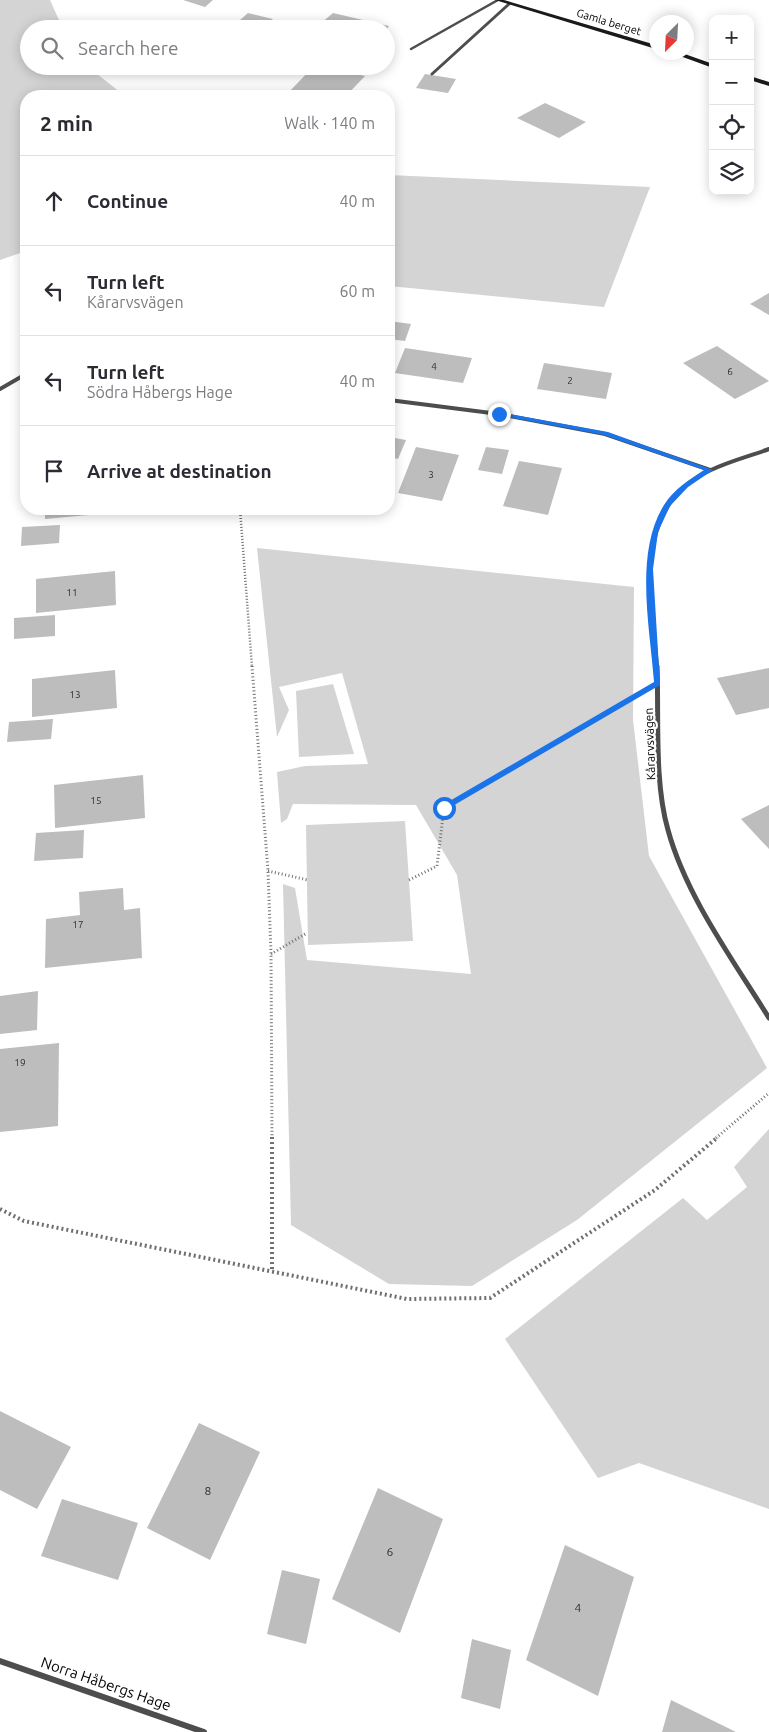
<!DOCTYPE html>
<html lang="en">
<head>
<meta charset="utf-8">
<style>
  :root { --surface:#fff; --page:#f7f7f7; --text:#2b2b33; --muted:#7c7c81; --line:#e1e1e2 }
  body { margin:0; font-family:Ubuntu,sans-serif; background:var(--page); color:var(--text) }
  .controls { position:absolute; right:15px; top:15px; display:grid; overflow:hidden; border-radius:10px; box-shadow:0 2px 12px #0003 }
  .controls button { width:45px; height:45px; display:grid; place-items:center; padding:0; border:0; border-bottom:1px solid var(--line); background:var(--surface); color:var(--text); font:25px sans-serif }
  .compass { position:absolute; left:649px; top:15px; width:45px; height:45px; border-radius:50%; background:var(--surface); box-shadow:0 2px 12px #0003; rotate:204deg }
  .stop { position:absolute; width:15px; height:15px; margin:-11px; border:4px solid #1a73e8; border-radius:50%; background:#fff }
  .stop.end { background:#1a73e8; border-color:#fff; box-shadow:0 1px 5px #0008 }
  .list { margin:0; padding:0; list-style:none }
  h2 { display:flex; justify-content:space-between; align-items:center; height:65px; margin:0; padding:0 20px; font-size:21px }
  h2 small { font-size:16px; font-weight:400; color:var(--muted) }
  .list li { display:grid; grid-template-columns:32px 1fr auto; gap:15px; align-items:center; box-sizing:border-box; height:90px; padding:0 20px; border-top:1px solid var(--line) }
  .list b { display:block; font-size:19px; white-space:nowrap }
  .list p { margin:0; font-size:16px; white-space:nowrap; color:var(--muted) }
  .list em { font-size:16px; font-style:normal; color:var(--muted) }
  .icon { flex:none; width:28px; height:28px; fill:none; stroke:currentColor; stroke-width:2; stroke-linecap:round; stroke-linejoin:round }
  .map { position:relative; flex:none; width:769px; height:1732px; overflow:hidden }
  .search { position:absolute; background:var(--surface); box-shadow:0 2px 12px #0003; left:20px; top:20px; width:375px; height:55px; display:flex; align-items:center; gap:12px; box-sizing:border-box; padding:0 18px; border-radius:28px; color:var(--muted); font-size:19px }
  .panel { position:absolute; background:var(--surface); box-shadow:0 2px 12px #0003; left:20px; top:90px; width:375px; height:425px; border-radius:20px }
  .map>svg:first-child { display:block }
  .green { fill:#d4d4d4 }
  .building { fill:#bdbdbd }
  .lines { fill:none; stroke-linecap:round; stroke-linejoin:round }
  .path-far2 { stroke:#6f6f6f; stroke-width:2.5; stroke-dasharray:1 2; stroke-linecap:butt }
  .path-far1 { stroke:#6f6f6f; stroke-width:3; stroke-dasharray:1 2.5; stroke-linecap:butt }
  .path { stroke:#6f6f6f; stroke-width:4; stroke-dasharray:2 3; stroke-linecap:butt }
  .lane { stroke:#4d4d4d; stroke-width:2.5 }
  .street-far3 { stroke:#4d4d4d; stroke-width:3 }
  .street-far2 { stroke:#4d4d4d; stroke-width:4 }
  .street-far1 { stroke:#4d4d4d; stroke-width:5 }
  .street { stroke:#4d4d4d; stroke-width:6 }
  .secondary { fill:#1a1a1a; fill-rule:evenodd }
  .route { fill:#1a73e8 }
  .labels { text-anchor:middle; stroke-width:4.5; stroke-linejoin:round; paint-order:stroke }
  .number-label { font-size:10px; fill:#2f2f2f }
  .far-street-label { font-size:11px; fill:#000; stroke:#fff }
  .street-label { font-size:12px; fill:#000; stroke:#fff }
  .near-number-label { font-size:12px; fill:#2f2f2f }
  .near-street-label { font-size:15px; fill:#000; stroke:#fff }
</style>
</head>
<body>
<div class="map">
<svg width="769" height="1732" viewBox="0 0 769 1732">
  <rect width="100%" height="100%" fill="#fff"/>
  <path class="green" d="M0 0H50L63 29H29V66H87L125 96H26V251L0 260Z
    M389 175 650 187 604 307 389 286Z
    M257 548 634 587 633 720 649 856 767 1068 577 1220 472 1286 389 1284 291 1225 283 884 295 888 307 960 471 974 457 875 416 805 293 804 287 819 281 823 277 772 305 766 368 764 342 673 279 687 289 710 277 737Z
    M333 684 354 754 299 757 296 691Z
    M405 821 413 941 308 945 306 825Z
    M769 1129V1509L639 1463 598 1478 505 1339 683 1198 707 1220 747 1187 734 1167Z"/>
  <path class="building" d="M183 0H213L205 7Z
    M248 13 273 19 261 29 232 27Z
    M333 13 389 26 387 29H314Z
    M314 66H321L365 76 346 96H285Z
    M425 74 456 79 448 93 416 88Z
    M545 103 586 122 559 138 517 118Z
    M769 293V315L750 304Z
    M389 321 411 324 405 341 389 339Z
    M717 346 769 381 735 399 683 363Z
    M405 348 472 358 463 383 395 373Z
    M544 363 612 373 606 399 537 389Z
    M389 437 406 440 398 459 389 457Z
    M416 447 459 455 442 501 398 493Z
    M486 447 509 450 502 474 478 470Z
    M519 461 562 468 548 515 503 506Z
    M45 509H121V512L45 519Z
    M60 525 59 543 21 546 22 527Z
    M115 571 116 605 36 613V579Z
    M55 615V636L14 639V618Z
    M769 668V708L736 715 717 678Z
    M115 670 117 708 32 717V679Z
    M53 719 51 739 7 742 9 722Z
    M143 775 145 818 55 828 54 785Z
    M769 805V849L741 819Z
    M84 830 83 858 34 861 36 833Z
    M123 888 124 910 140 908 142 958 45 968 46 919 80 915 79 892Z
    M38 991 37 1030 0 1034V996Z
    M59 1043 58 1126 0 1132V1049Z
    M0 1411 71 1447 37 1509 0 1490Z
    M199 1423 260 1452 210 1560 147 1528Z
    M378 1488 443 1519 400 1633 332 1599Z
    M62 1499 138 1523 118 1580 41 1556Z
    M565 1545 634 1577 598 1696 526 1660Z
    M282 1570 320 1579 306 1644 267 1634Z
    M472 1639 511 1650 500 1709 461 1698Z
    M671 1700 736 1732H662Z"/>
  <g class="lines">
    <path class="path-far2" d="M240 509 252 667"/>
    <path class="path-far1" d="M252 666 268 871 271 954 272 1138
      M268 871 308 880
      M409 880 437 866 444 808 631 698
      M271 954 307 933
      M716 1138 769 1093"/>
    <path class="path" d="M272 1137V1271
      M0 1209 24 1221 407 1299 490 1298 655 1190 718 1137"/>
    <path class="lane" d="M411 49 498 0"/>
    <path class="street-far3" d="M432 74 509 4"/>
    <path class="street-far2" d="M0 389 26 374
      M389 400 499 414 605 434 710 470
      M657 667C652 597 630 506 711 470 730 461 750 456 769 449"/>
    <path class="street-far1" d="M657 666C659 716 654 782 668 830 686 896 733 960 769 1018"/>
    <path class="street" d="M0 1661 204 1732"/>
    <path class="secondary" d="M495 0H504L656 45V49Z
      M669 52H679L713 64V68Z
      M750 76 769 82V86L750 80Z"/>
  </g>
  <path class="route" d="M499 412 608 432 713 470 688 487 670 506 658 532 653 569 660 685 444 811 441 810V806L654 682C650 627 634 553 664 505 674 489 689 480 704 470L604 435 497 415Z"/>
  <g class="labels">
    <g class="number-label">
      <text x="434" y="370">4</text>
      <text x="730" y="375">6</text>
      <text x="570" y="384">2</text>
      <text x="431" y="478">3</text>
      <text x="72" y="596">11</text>
      <text x="75" y="698">13</text>
      <text x="96" y="804">15</text>
      <text x="78" y="928">17</text>
      <text x="20" y="1066">19</text>
    </g>
    <g class="far-street-label">
      <text transform="translate(609 22) rotate(17)" y="4">Gamla berget</text>
    </g>
    <g class="street-label">
      <text transform="translate(650 744) rotate(-92)" y="4">Kårarvsvägen</text>
    </g>
    <g class="near-number-label">
      <text x="208" y="1495">8</text>
      <text x="390" y="1556">6</text>
      <text x="578" y="1612">4</text>
    </g>
    <g class="near-street-label">
      <text transform="translate(106 1684) rotate(19)" y="5">Norra Håbergs Hage</text>
    </g>
  </g>
</svg>
<div class="controls">
<button>+</button>
<button>−</button>
<button><svg class="icon" aria-label="locate" viewBox="0 0 24 24"><circle cx="12" cy="12" r="6"/><path d="M12 2v4M12 18v4M2 12h4M18 12h4"/></svg></button>
<button><svg class="icon" aria-label="layers" viewBox="0 0 24 24"><path d="M12 4l9 5-9 5-9-5zM3 14l9 5 9-5"/></svg></button>
</div>
<svg class="compass" viewBox="-18 -18 36 36"><path d="M0-13l5 13h-10z" fill="#e53935"/><path d="M0 13l5-13h-10z" fill="#7c7c81"/></svg>
<div class="stop" style="left:444px;top:808px"></div>
<div class="stop end" style="left:499px;top:414px"></div>
<div class="search"><svg class="icon" aria-label="search" viewBox="0 0 24 24"><circle cx="10" cy="10" r="6"/><path d="M15 15l6 6"/></svg>Search here</div>
<section class="panel">
<h2>2 min<small>Walk · 140 m</small></h2>
<ul class="list">
<li><svg class="icon" aria-label="ahead" viewBox="0 0 24 24"><path d="M12 20V5M6 11l6-6 6 6"/></svg><div><b>Continue</b></div><em>40 m</em></li>
<li><svg class="icon" aria-label="left" viewBox="0 0 24 24"><path d="M17 20v-9H6M10 6l-5 5 5 5"/></svg><div><b>Turn left</b><p>Kårarvsvägen</p></div><em>60 m</em></li>
<li><svg class="icon" aria-label="left" viewBox="0 0 24 24"><path d="M17 20v-9H6M10 6l-5 5 5 5"/></svg><div><b>Turn left</b><p>Södra Håbergs Hage</p></div><em>40 m</em></li>
<li><svg class="icon" aria-label="arrive" viewBox="0 0 24 24"><path d="M6 21V4h12l-3 4 3 4H6"/></svg><div><b>Arrive at destination</b></div></li>
</ul>
</section>
</div>
</body>
</html>
